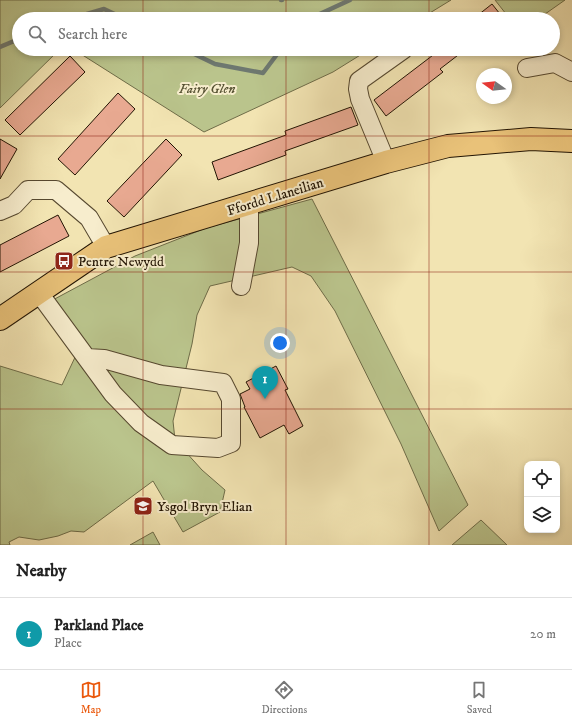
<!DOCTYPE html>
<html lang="en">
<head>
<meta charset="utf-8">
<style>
  :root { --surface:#fff; --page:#f6f6f6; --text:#222; --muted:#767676; --line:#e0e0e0; --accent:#ea580c }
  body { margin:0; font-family:"IM FELL DW Pica",serif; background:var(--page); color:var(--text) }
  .controls { position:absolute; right:12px; bottom:12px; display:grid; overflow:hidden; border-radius:8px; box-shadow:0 2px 6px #0003 }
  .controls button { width:36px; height:36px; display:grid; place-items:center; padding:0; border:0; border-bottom:1px solid var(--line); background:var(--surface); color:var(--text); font:20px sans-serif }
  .compass { position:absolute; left:476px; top:68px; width:36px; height:36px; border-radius:50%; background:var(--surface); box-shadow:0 2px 6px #0003; rotate:285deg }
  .you { position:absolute; left:280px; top:343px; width:14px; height:14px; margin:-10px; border:3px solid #fff; border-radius:50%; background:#1a73e8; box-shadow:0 0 0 6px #1a73e833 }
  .badge { display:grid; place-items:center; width:26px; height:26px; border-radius:50%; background:var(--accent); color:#fff; font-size:13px; font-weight:700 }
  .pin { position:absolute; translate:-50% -33px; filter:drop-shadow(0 1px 2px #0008) }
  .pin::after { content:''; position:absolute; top:21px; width:14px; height:12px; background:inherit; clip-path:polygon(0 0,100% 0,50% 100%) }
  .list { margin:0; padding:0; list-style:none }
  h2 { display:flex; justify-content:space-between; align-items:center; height:52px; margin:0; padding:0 16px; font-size:17px }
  h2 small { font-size:13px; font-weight:400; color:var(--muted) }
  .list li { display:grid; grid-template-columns:26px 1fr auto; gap:12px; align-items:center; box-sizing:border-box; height:72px; padding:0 16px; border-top:1px solid var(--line) }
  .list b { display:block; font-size:15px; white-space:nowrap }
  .list p { margin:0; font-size:13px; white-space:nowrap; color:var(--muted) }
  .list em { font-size:13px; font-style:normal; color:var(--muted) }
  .icon { flex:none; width:22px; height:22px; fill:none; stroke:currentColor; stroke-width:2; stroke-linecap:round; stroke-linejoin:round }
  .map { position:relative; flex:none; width:572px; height:545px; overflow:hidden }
  .search { position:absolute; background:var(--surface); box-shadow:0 2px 6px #0003; left:12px; right:12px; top:12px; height:44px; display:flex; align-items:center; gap:10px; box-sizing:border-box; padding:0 14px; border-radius:22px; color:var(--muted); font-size:15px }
  .sheet { height:124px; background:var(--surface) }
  nav { display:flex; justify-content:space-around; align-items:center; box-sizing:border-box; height:56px; border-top:1px solid var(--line); background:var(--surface); font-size:11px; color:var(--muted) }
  nav a { display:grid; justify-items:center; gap:2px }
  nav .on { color:var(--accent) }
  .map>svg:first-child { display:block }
  .green { fill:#bac48c; stroke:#6e6c48 }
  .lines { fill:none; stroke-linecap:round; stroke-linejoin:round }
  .stream { stroke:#6e7870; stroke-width:4.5 }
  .building { fill:#e8a991; stroke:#221403 }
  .minor-casing { stroke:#56482f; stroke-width:20 }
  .major-casing { stroke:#221403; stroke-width:24 }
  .minor { stroke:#f7edcd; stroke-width:18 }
  .major { stroke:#e9c279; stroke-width:22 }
  .grid { fill:none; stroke:#8f2418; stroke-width:1; stroke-opacity:0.55 }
  .labels { text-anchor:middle; stroke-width:4; stroke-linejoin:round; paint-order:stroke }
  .park-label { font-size:14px; font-style:italic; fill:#575233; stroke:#f7edcd }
  .street-label { font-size:14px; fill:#221403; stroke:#f7edcd }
  .poi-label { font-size:14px; fill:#221403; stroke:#f7edcd; text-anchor:start }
</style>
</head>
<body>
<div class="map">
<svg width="572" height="545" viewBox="0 0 572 545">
  <rect width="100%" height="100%" fill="#f2e4b2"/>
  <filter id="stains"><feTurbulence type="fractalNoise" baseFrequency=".005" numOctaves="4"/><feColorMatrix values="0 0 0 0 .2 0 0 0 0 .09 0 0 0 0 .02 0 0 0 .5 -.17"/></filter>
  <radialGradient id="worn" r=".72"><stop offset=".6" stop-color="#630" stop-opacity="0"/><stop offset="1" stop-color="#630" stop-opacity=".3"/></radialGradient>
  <path class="green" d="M0 0H451L420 19H19V49H60L0 108Z
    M495 0H565L538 19H510Z
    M73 49H370L333 72 204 132Z
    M312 199 468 505 439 531 401 444 335 311 311 276 292 267 210 286 197 315 192 344 173 421 175 440 202 470 225 490 220 512 183 532 153 481 84 532 71 531 58 536 39 540 19 537 9 542 10 545H0V366L62 385 77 353 49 302 135 256 206 228Z
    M481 520 507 545H452Z
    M153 532 160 545H130Z"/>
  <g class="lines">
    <path class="stream" d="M281 0H282
      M70 19 104 9 125 19
      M309 19 350 0
      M0 47 19 39
      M184 49 215 64 263 73 281 49"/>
  </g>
  <path class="building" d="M492 4 504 19H473Z
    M441 49H466L440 69 443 72 386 116 374 100Z
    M70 56 85 72 20 135 5 120Z
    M118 93 135 109 75 175 58 159Z
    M351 107 358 125 285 151 286 155 218 180 212 162 286 135 285 131Z
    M0 139 17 149 0 179Z
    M166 139 182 155 124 217 107 201Z
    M58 215 69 236 0 272V245Z
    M276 366 288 389 285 390 303 426 289 434 284 425 260 438 244 407H245L240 394 250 389 246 382Z"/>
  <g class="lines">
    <defs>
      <path id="minor" d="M527 68 555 63 572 72
        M386 162 360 99 358 89 359 81 404 49
        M0 211 14 205 28 190H56L89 218 106 247
        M241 286 249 243V203
        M39 293 113 394 141 423 172 445 218 448 231 443V399L223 383 161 375 104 359 87 358"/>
      <path id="major" d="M0 319 106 247 386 162 448 146 531 139 572 141"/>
    </defs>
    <use href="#minor" class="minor-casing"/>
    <use href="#major" class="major-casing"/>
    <use href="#minor" class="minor"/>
    <use href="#major" class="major"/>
  </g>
  <path class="grid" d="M143 0V19M286 0V19M429 0V19M143 49V545M286 49V545M429 49V545M0 136H572M0 272H572M0 409H572"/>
  <defs>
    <symbol id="bus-square" viewBox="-11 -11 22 22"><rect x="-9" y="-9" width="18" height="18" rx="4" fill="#8f2418" stroke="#f7edcd"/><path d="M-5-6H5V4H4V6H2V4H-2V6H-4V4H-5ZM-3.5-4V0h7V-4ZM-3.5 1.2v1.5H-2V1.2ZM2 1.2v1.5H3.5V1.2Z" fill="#fff"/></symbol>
    <symbol id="school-square" viewBox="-11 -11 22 22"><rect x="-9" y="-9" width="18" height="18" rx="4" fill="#8f2418" stroke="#f7edcd"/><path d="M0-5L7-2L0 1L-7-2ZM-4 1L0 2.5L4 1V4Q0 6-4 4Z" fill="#fff"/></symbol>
  </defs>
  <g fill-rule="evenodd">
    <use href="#bus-square" x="53" y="250" width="22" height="22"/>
    <use href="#school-square" x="132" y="495" width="22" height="22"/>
  </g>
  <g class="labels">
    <g class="park-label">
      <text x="207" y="93">Fairy Glen</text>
    </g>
    <g class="street-label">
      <text transform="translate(275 196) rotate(-17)" y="5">Ffordd Llaneilian</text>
    </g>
    <g class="poi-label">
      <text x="78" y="266">Pentre Newydd</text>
      <text x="157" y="511">Ysgol Bryn Elian</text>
    </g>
  </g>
  <rect width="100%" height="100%" filter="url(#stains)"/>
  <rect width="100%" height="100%" fill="url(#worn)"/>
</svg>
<div class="controls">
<button><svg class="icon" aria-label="locate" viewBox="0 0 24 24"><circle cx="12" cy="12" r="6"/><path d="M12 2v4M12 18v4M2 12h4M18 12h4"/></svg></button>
<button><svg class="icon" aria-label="layers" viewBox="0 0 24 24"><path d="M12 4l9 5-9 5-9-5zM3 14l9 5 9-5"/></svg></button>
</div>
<svg class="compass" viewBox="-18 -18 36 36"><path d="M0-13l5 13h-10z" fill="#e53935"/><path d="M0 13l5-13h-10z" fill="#767676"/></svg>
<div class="you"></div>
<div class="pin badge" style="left:265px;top:399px;background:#0f9aa8">1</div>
<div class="search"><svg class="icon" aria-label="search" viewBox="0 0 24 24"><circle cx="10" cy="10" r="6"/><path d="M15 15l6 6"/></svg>Search here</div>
</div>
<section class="sheet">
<h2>Nearby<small></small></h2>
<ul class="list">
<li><span class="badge" style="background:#0f9aa8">1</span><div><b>Parkland Place</b><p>Place</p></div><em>20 m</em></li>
</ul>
</section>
<nav>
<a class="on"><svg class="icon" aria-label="map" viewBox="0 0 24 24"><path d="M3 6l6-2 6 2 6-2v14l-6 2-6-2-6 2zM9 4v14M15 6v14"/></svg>Map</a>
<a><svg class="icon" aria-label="directions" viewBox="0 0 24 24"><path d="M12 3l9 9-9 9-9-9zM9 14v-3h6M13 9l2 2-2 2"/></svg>Directions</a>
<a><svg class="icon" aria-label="saved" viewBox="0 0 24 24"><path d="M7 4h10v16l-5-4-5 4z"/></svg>Saved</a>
</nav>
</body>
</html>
